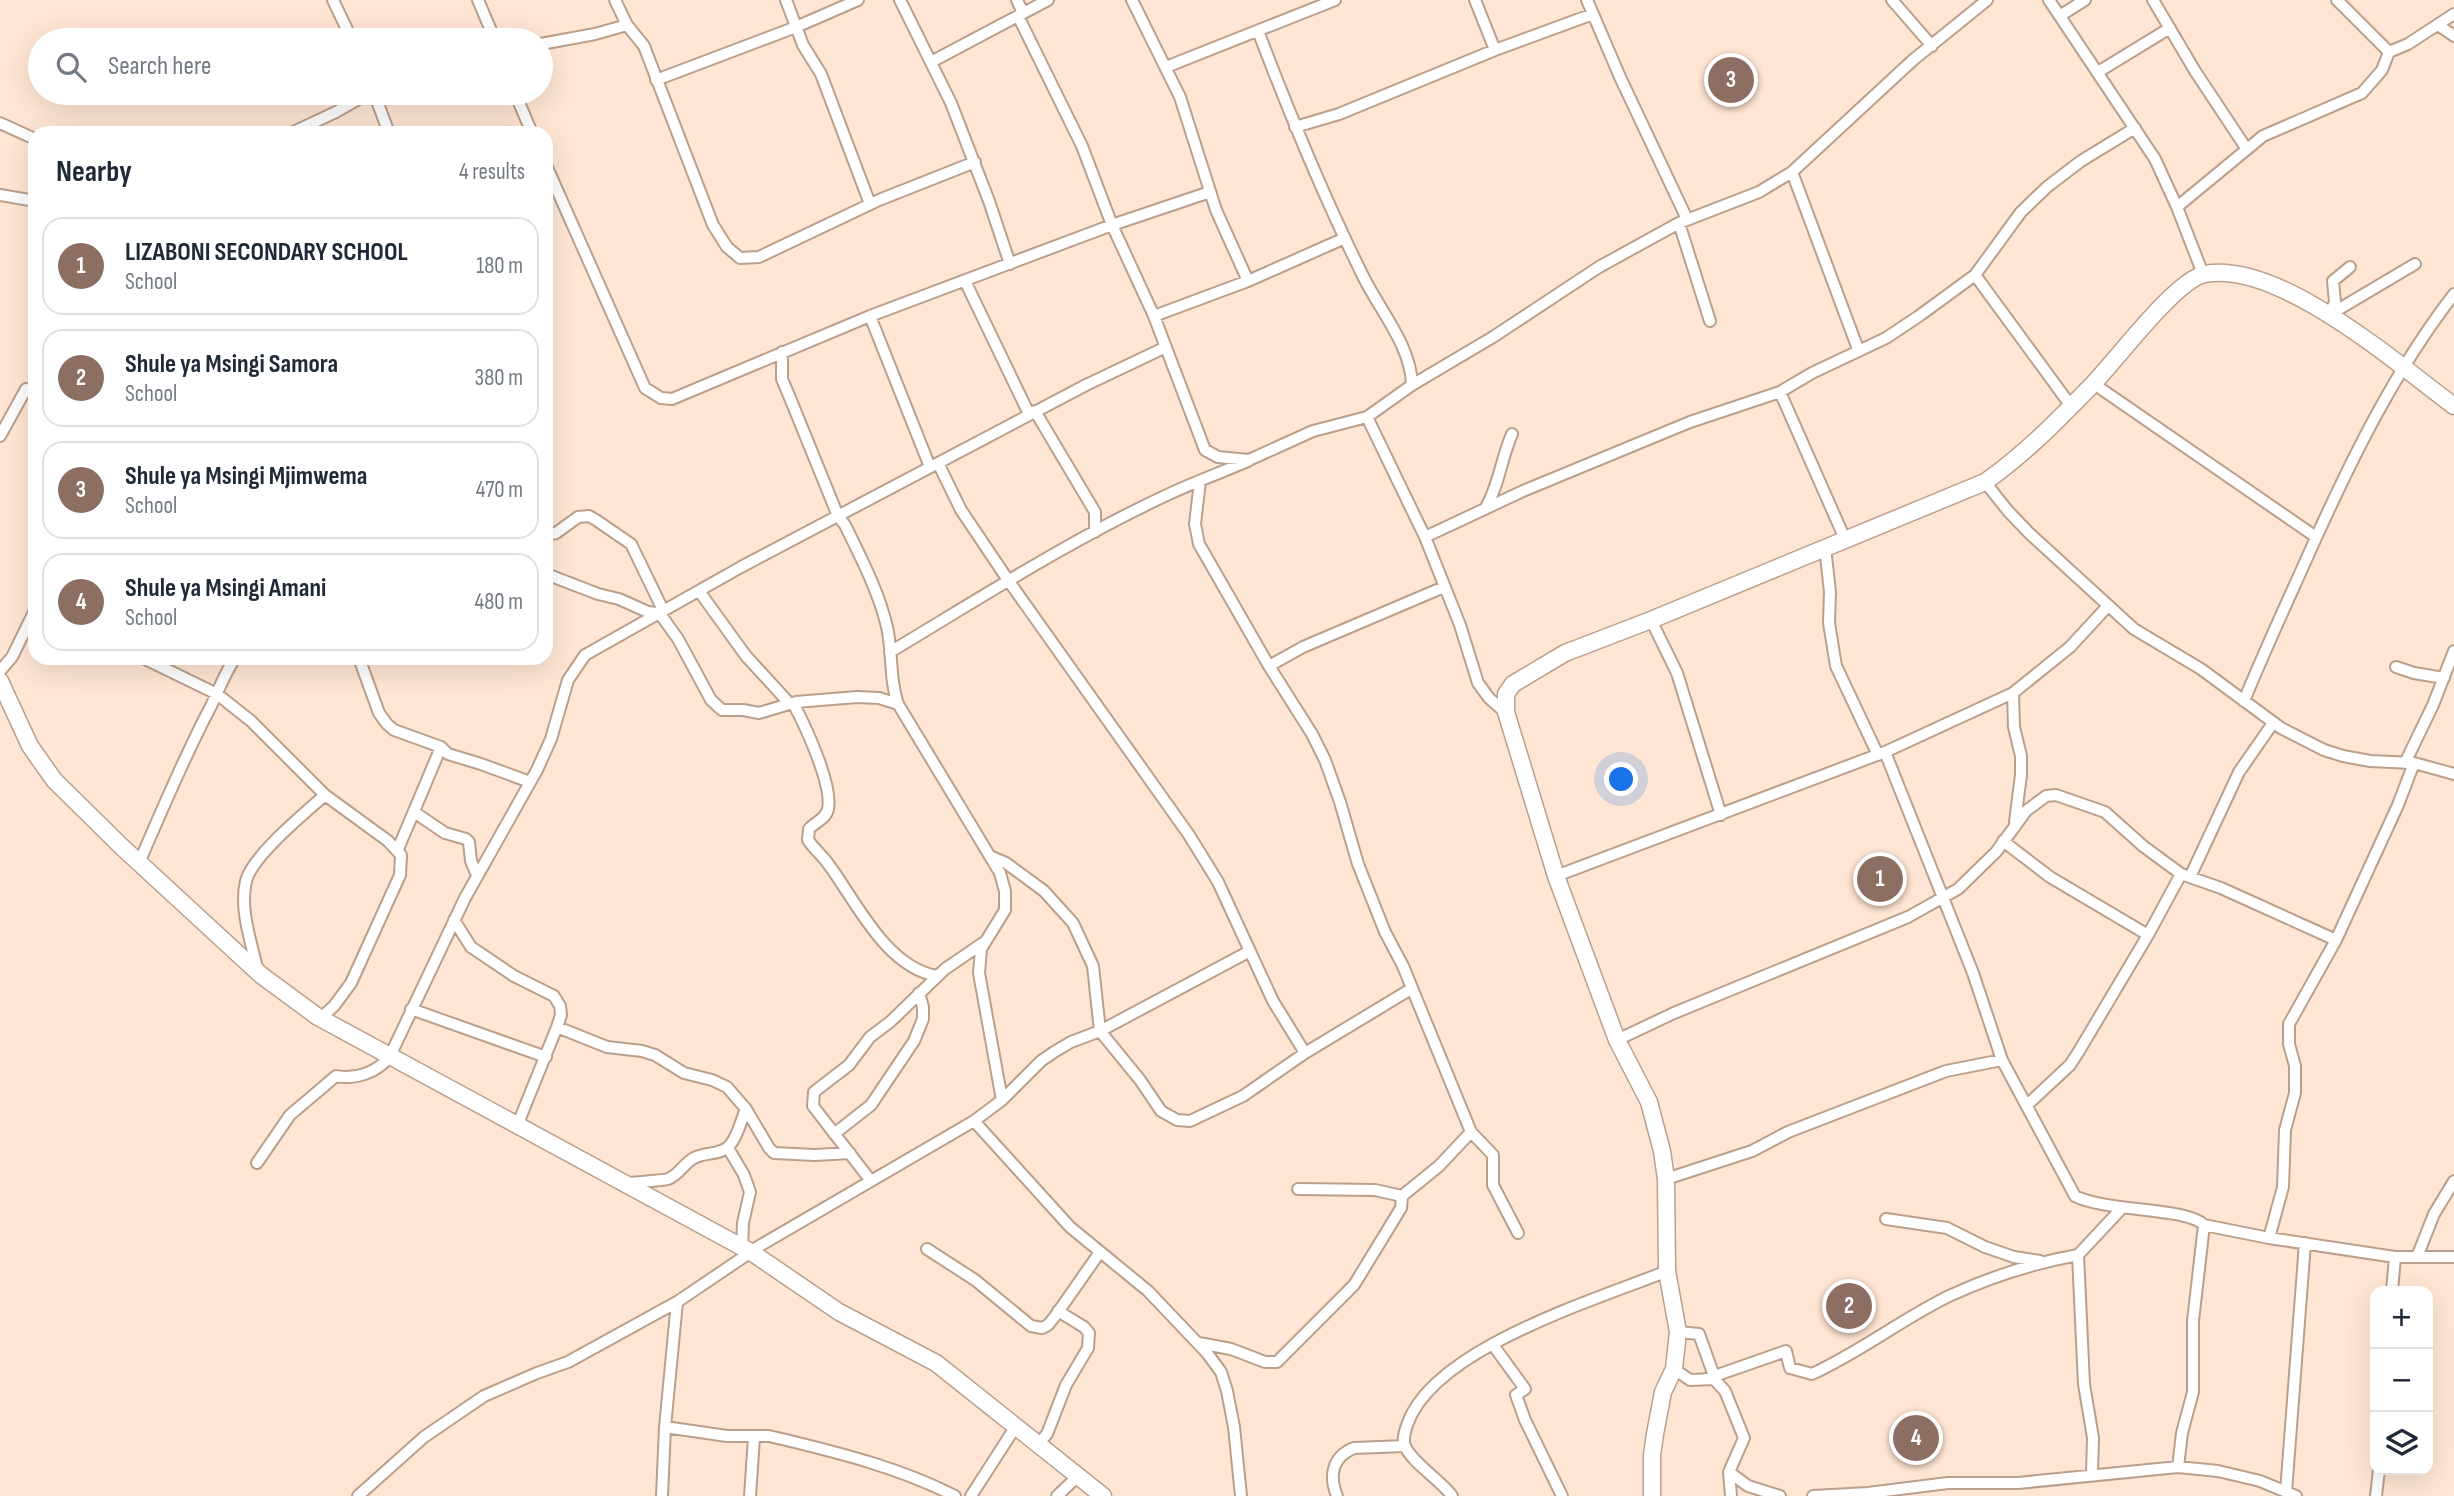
<!DOCTYPE html>
<html lang="en">
<head>
<meta charset="utf-8">
<style>
  :root { --surface:#fff; --page:#f2f2f3; --text:#1f2937; --muted:#747a83; --line:#e0e1e3; --accent:#0b8043 }
  body { margin:0; font-family:"Sofia Sans Condensed",sans-serif; background:var(--page); color:var(--text) }
  .controls { position:absolute; right:21px; bottom:21px; display:grid; overflow:hidden; border-radius:14px; box-shadow:0 7px 28px #0002 }
  .controls button { width:63px; height:63px; display:grid; place-items:center; padding:0; border:0; border-bottom:2px solid var(--line); background:var(--surface); color:var(--text); font:35px sans-serif }
  .you { position:absolute; left:1622px; top:780px; width:24px; height:24px; margin:-18px; border:5px solid #fff; border-radius:50%; background:#1a73e8; box-shadow:0 0 0 10px #1a73e833 }
  .badge { display:grid; place-items:center; width:46px; height:46px; border-radius:50%; background:var(--accent); color:#fff; font-size:23px; font-weight:700 }
  .pin { position:absolute; translate:-50% -50%; border:4px solid #fff; box-shadow:0 2px 7px #0006 }
  .list { margin:0; padding:0; list-style:none }
  h2 { display:flex; justify-content:space-between; align-items:center; height:91px; margin:0; padding:0 28px; font-size:30px }
  h2 small { font-size:23px; font-weight:400; color:var(--muted) }
  .list li { display:grid; grid-template-columns:46px 1fr auto; gap:21px; align-items:center; box-sizing:border-box; height:98px; margin:0 14px 14px; padding:0 14px; border:2px solid var(--line); border-radius:21px }
  .list b { display:block; font-size:26px; white-space:nowrap }
  .list p { margin:0; font-size:23px; white-space:nowrap; color:var(--muted) }
  .list em { font-size:23px; font-style:normal; color:var(--muted) }
  .icon { flex:none; width:38px; height:38px; fill:none; stroke:currentColor; stroke-width:2; stroke-linecap:round; stroke-linejoin:round }
  .map { position:relative; flex:none; width:2454px; height:1496px; overflow:hidden }
  .search { position:absolute; background:var(--surface); box-shadow:0 7px 28px #0002; left:28px; top:28px; width:525px; height:77px; display:flex; align-items:center; gap:18px; box-sizing:border-box; padding:0 24px; border-radius:38px; color:var(--muted); font-size:26px }
  .panel { position:absolute; background:var(--surface); box-shadow:0 7px 28px #0002; left:28px; top:126px; width:525px; height:539px; border-radius:21px }
  .map>svg:first-child { display:block }
  .lines { fill:none; stroke-linecap:round; stroke-linejoin:round }
  .street-casing { stroke:#bc9f8a; stroke-width:14 }
  .secondary-casing { stroke:#bc9f8a; stroke-width:19 }
  .street { stroke:#fff; stroke-width:10 }
  .secondary { stroke:#fff; stroke-width:16 }
</style>
</head>
<body>
<div class="map">
<svg width="2454" height="1496" viewBox="0 0 2454 1496">
  <rect width="100%" height="100%" fill="#ffe6d4"/>
  <g class="lines">
    <defs>
      <path id="street" d="M333 0 352 40
        M478 0 495 40
        M615 0 627 25 644 46 713 225 727 247 740 258 759 257 879 200 975 162
        M786 0 803 45 821 74 870 204
        M900 0 951 103 989 201 1010 264
        M1017 0 1023 13
        M1132 0 1180 97 1216 210 1248 281
        M1475 0 1495 50
        M1587 0 1620 77 1687 219
        M1892 0 1932 46
        M2049 0 2155 159 2177 207 2203 274
        M2153 0 2195 71 2246 148
        M2337 0 2389 52
        M2061 15 2085 0
        M1018 16 1082 146 1112 225 1154 316 1205 450 1218 457 1249 460 1313 431 1367 417 1412 385 1493 337 1599 267 1679 223 1759 192 1792 172 1913 60 1987 0
        M2438 25 2454 36
        M1258 31C1290 115 1324 198 1364 278 1381 312 1411 346 1412 385
        M541 44 595 34 627 25
        M931 62 1048 0
        M1166 67 1335 0
        M2098 72 2170 28
        M656 80 796 27 858 0
        M374 93 389 133
        M515 93 532 133
        M0 123 35 139
        M1295 127 1339 114 1495 50 1593 14
        M291 133 336 112 369 93
        M546 165 645 388 661 398 672 399 870 316 1112 225 1210 192
        M1792 172 1858 349
        M0 195 35 201
        M2177 207 2263 136 2362 93 2382 70 2389 52 2408 44 2454 14
        M1679 223 1710 321
        M1975 275 2071 406
        M965 281 1029 414
        M2329 315 2415 264
        M2329 315 2335 302 2333 281 2350 267
        M870 316 930 467
        M1154 316 1248 281 1345 238
        M782 352V379L790 398 838 516 845 525C861 558 879 592 887 627 893 653 889 679 898 704L1000 873 1005 891V910L981 949 979 973 1002 1100
        M2094 384 2316 537
        M1780 392 1845 539
        M1035 411 1095 512V532
        M1367 417 1425 537 1460 625 1478 683 1489 698 1507 714
        M0 436 26 389
        M938 463 961 510 1008 580 1189 835 1218 882 1273 1001 1305 1053
        M1200 481 1195 524 1199 544 1269 666 1312 734 1325 760 1340 802 1358 864 1385 932 1403 966 1471 1132 1493 1155V1185L1518 1233
        M1985 482 2008 511 2029 533 2134 629 2201 669 2281 728 2324 750 2343 756 2370 761 2414 763 2454 774
        M1485 509C1499 486 1501 459 1512 434
        M546 535 556 533 578 517 589 516 596 520 631 544 663 610
        M1425 537 1523 491 1690 422 1780 392 1812 373 1886 338 1919 316 1975 275 2021 212 2047 187 2081 161 2135 128
        M1825 547 1830 592 1829 623 1836 666 1878 755
        M546 574 598 594 619 599 648 612 657 613 663 618 678 639 711 700 722 710H743L759 713 796 702 857 697 879 698 898 704
        M699 591 746 656 790 704
        M1651 620 1677 673 1721 815
        M890 652C982 597 1072 539 1169 494 1195 482 1222 472 1248 461
        M143 658 217 694 251 721 325 795 388 841 401 855 400 875 351 983 334 1006 325 1014 318 1017
        M359 658 379 713 387 724 394 730 441 747 448 754 481 764 530 782
        M1269 666 1303 647 1444 587
        M2396 667 2414 673 2444 678
        M0 671 12 657 35 610
        M2013 693 2014 727 2021 756V775L2015 822
        M2244 701C2266 647 2291 594 2315 540 2354 454 2396 369 2454 294
        M793 703C805 725 833 785 828 809 826 819 815 822 809 829L808 840C814 849 823 856 829 865 857 903 886 967 937 976
        M1885 752 2013 693 2070 647 2107 607
        M2405 763 2433 705 2454 651
        M414 812 445 833 466 839 469 842 471 861 477 875
        M2003 841 2050 877 2148 935
        M398 849 441 747
        M992 857 1006 863 1044 891 1073 923 1093 966 1100 1031 1140 1080 1161 1111 1177 1120 1190 1121 1243 1096 1305 1053 1411 989
        M139 863C162 810 184 757 211 706 219 689 225 673 235 658
        M1556 876 1885 752 1973 973 2002 1060 2075 1196C2106 1212 2186 1207 2204 1225L2269 1238 2395 1257H2454
        M2190 877 2239 772 2273 723
        M454 920 471 947 514 976 554 996 560 1006 561 1015 557 1027 517 1126
        M258 972C252 944 239 910 246 881 252 856 305 813 325 795
        M411 1009 546 1057
        M557 1027 607 1047 642 1051 655 1055 684 1073 712 1080 727 1087 746 1109 769 1148 774 1153 815 1155 850 1153
        M1617 1040 1674 1013 1908 917 1958 889 1996 852 2026 811 2046 796 2056 795 2105 812 2143 846 2181 874 2221 888 2336 940
        M2027 1105 2070 1065 2079 1051 2148 935 2181 874
        M974 1121 1070 1227 1148 1291 1207 1353 1221 1372 1227 1391 1234 1427 1241 1496
        M834 1134 871 1105 914 1041 923 1019V1007L919 993
        M728 1148 744 1175 750 1192 743 1223 742 1249
        M257 1163 290 1115 336 1076C356 1080 378 1072 390 1056L465 898 537 770 551 739 568 680 585 655 741 567 1086 385 1166 347
        M1666 1179 1752 1151 1788 1132 1946 1071 2002 1060
        M871 1181 813 1106 814 1092 849 1065 870 1037 890 1022 945 969 983 943
        M625 1183C628 1183 666 1180 668 1179 679 1175 684 1163 694 1158 705 1152 722 1155 730 1145 738 1136 741 1120 746 1109
        M1298 1189 1375 1190 1402 1196
        M1886 1219 1947 1228 1985 1247 2014 1257 2040 1261
        M2269 1238 2283 1187 2285 1130 2295 1093V1066L2289 1044V1024L2336 940 2398 805 2414 763
        M927 1249 975 1280 1031 1326 1042 1328 1048 1325 1056 1315 1100 1252
        M749 1252 974 1121 1002 1100 1041 1061 1054 1052 1071 1042 1100 1031 1250 951
        M2417 1257 2434 1214 2454 1181
        M2392 1291 2395 1257
        M1678 1332 1699 1334 1714 1376
        M1199 1343 1231 1349 1265 1362H1277L1354 1285 1401 1208 1402 1196 1439 1166 1471 1132
        M1493 1345 1525 1389 1516 1395 1525 1420 1562 1496
        M1674 1369 1690 1380 1714 1379 1725 1391 1744 1438 1729 1472 1748 1486 1780 1496
        M1706 1379 1786 1351 1790 1368 1812 1374C1860 1352 1902 1319 1949 1296 1990 1277 2034 1263 2078 1255
        M665 1427 727 1436H769L786 1440C844 1454 902 1469 955 1496
        M1038 1444 1047 1434 1066 1385 1088 1348 1089 1333 1084 1327 1058 1311
        M2178 1467 2182 1433 2193 1392V1321L2204 1225
        M1729 1472 1731 1496
        M2092 1474 2093 1438 2084 1384 2078 1255 2122 1208
        M2286 1492 2305 1243
        M358 1496 424 1437 484 1396 537 1373 568 1362 677 1302 751 1252
        M662 1496 665 1427 677 1302
        M750 1496 754 1438
        M971 1496 1016 1426
        M1057 1496 1078 1476
        M1337 1496C1329 1476 1332 1457 1354 1448L1405 1446
        M1452 1496C1443 1482 1411 1462 1405 1446 1402 1439 1405 1432 1407 1425 1433 1348 1596 1300 1667 1271
        M1813 1496 1868 1493 1948 1483H2018L2178 1467 2218 1471 2260 1481 2296 1496
        M2376 1496 2379 1470"/>
      <path id="secondary" d="M0 681 30 746 54 780 122 847 261 975 318 1017 751 1252 839 1312 936 1363 1103 1496
        M1652 1496V1455L1655 1434 1663 1392 1674 1369 1678 1332 1667 1271 1666 1179 1662 1151 1649 1102 1617 1040 1556 876 1506 712V694L1513 684 1565 653 1651 620 1985 482C2025 454 2059 419 2092 385 2116 361 2175 280 2205 274 2279 260 2397 364 2454 406"/>
    </defs>
    <use href="#street" class="street-casing"/>
    <use href="#secondary" class="secondary-casing"/>
    <use href="#street" class="street"/>
    <use href="#secondary" class="secondary"/>
  </g>
</svg>
<div class="controls">
<button>+</button>
<button>−</button>
<button><svg class="icon" aria-label="layers" viewBox="0 0 24 24"><path d="M12 4l9 5-9 5-9-5zM3 14l9 5 9-5"/></svg></button>
</div>
<div class="you"></div>
<div class="pin badge" style="left:1880px;top:879px;background:#8d6e63">1</div>
<div class="pin badge" style="left:1849px;top:1306px;background:#8d6e63">2</div>
<div class="pin badge" style="left:1731px;top:80px;background:#8d6e63">3</div>
<div class="pin badge" style="left:1916px;top:1438px;background:#8d6e63">4</div>
<div class="search"><svg class="icon" aria-label="search" viewBox="0 0 24 24"><circle cx="10" cy="10" r="6"/><path d="M15 15l6 6"/></svg>Search here</div>
<section class="panel">
<h2>Nearby<small>4 results</small></h2>
<ul class="list">
<li><span class="badge" style="background:#8d6e63">1</span><div><b>LIZABONI SECONDARY SCHOOL</b><p>School</p></div><em>180 m</em></li>
<li><span class="badge" style="background:#8d6e63">2</span><div><b>Shule ya Msingi Samora</b><p>School</p></div><em>380 m</em></li>
<li><span class="badge" style="background:#8d6e63">3</span><div><b>Shule ya Msingi Mjimwema</b><p>School</p></div><em>470 m</em></li>
<li><span class="badge" style="background:#8d6e63">4</span><div><b>Shule ya Msingi Amani</b><p>School</p></div><em>480 m</em></li>
</ul>
</section>
</div>
</body>
</html>
